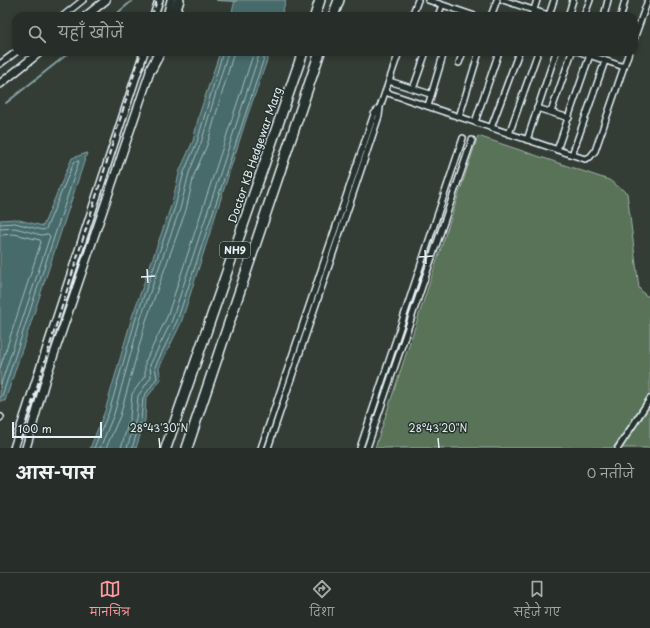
<!DOCTYPE html>
<html lang="hi">
<head>
<meta charset="utf-8">
<style>
  :root { --surface:#272d28; --page:#333934; --text:#f1f3f6; --muted:#a4a8a8; --line:#434945; --accent:#ff9aa2 }
  body { margin:0; font-family:"Playpen Sans","Playpen Sans Deva",sans-serif; background:var(--page); color:var(--text) }
  .scale { position:absolute; left:12px; bottom:10px; width:90px; box-sizing:border-box; padding-left:4px; border:2px solid #e8f1f8; border-top:0; font-size:11px; line-height:14px; white-space:nowrap; color:#e8f1f8; -webkit-text-stroke:3px #26332d; paint-order:stroke }
  .list { margin:0; padding:0; list-style:none }
  h2 { display:flex; justify-content:space-between; align-items:center; height:52px; margin:0; padding:0 16px; font-size:17px }
  h2 small { font-size:13px; font-weight:400; color:var(--muted) }
  .icon { flex:none; width:22px; height:22px; fill:none; stroke:currentColor; stroke-width:2; stroke-linecap:round; stroke-linejoin:round }
  .map { position:relative; flex:none; width:650px; height:448px; overflow:hidden }
  .search { position:absolute; background:var(--surface); box-shadow:0 2px 6px #0003; left:12px; right:12px; top:12px; height:44px; display:flex; align-items:center; gap:10px; box-sizing:border-box; padding:0 14px; border-radius:12px; color:var(--muted); font-size:15px }
  .sheet { height:124px; background:var(--surface) }
  nav { display:flex; justify-content:space-around; align-items:center; box-sizing:border-box; height:56px; border-top:1px solid var(--line); background:var(--surface); font-size:11px; color:var(--muted) }
  nav a { display:grid; justify-items:center; gap:2px }
  nav .on { color:var(--accent) }
  .map>svg:first-child { display:block }
  .green { fill:#587359; stroke:#a0b2a8 }
  .water { fill:#466b6b; stroke:#87a1a3 }
  .lines { fill:none; stroke-linecap:round; stroke-linejoin:round }
  .shore { stroke:#a7bbc0; stroke-width:1 }
  .stream { stroke:#87a1a3; stroke-width:2 }
  .street-casing { stroke:#e8f1f8; stroke-width:8 }
  .secondary-casing { stroke:#e8f1f8; stroke-width:10 }
  .highway-casing { stroke:#e8f1f8; stroke-width:12 }
  .street { stroke:#26332d; stroke-width:5 }
  .secondary { stroke:#26332d; stroke-width:7 }
  .highway { stroke:#26332d; stroke-width:9 }
  .rail { stroke:#e8f1f8; stroke-width:2; stroke-dasharray:6 3; stroke-linecap:butt }
  .ticks { fill:none; stroke:#e8f1f8; stroke-width:1.5 }
  .labels { text-anchor:middle; stroke-width:3; stroke-linejoin:round; paint-order:stroke }
  .shield { fill:#26332d; stroke:#aeb8bb; stroke-width:1 }
  .shield-label { font-size:10px; font-weight:bold; fill:#e8f1f8 }
  .street-label { font-size:11px; fill:#e8f1f8; stroke:#26332d }
  .ticks-label { font-size:10px; text-anchor:middle; fill:#e8f1f8; stroke:#26332d; stroke-width:3; stroke-linejoin:round; paint-order:stroke }
</style>
</head>
<body>
<div class="map">
<svg width="650" height="448" viewBox="0 0 650 448">
  <rect width="100%" height="100%" fill="#343c36"/>
  <filter id="ink" filterUnits="userSpaceOnUse"><feTurbulence type="fractalNoise" baseFrequency=".025" numOctaves="2"/><feDisplacementMap in="SourceGraphic" scale="8" xChannelSelector="R" yChannelSelector="G"/><feConvolveMatrix kernelMatrix="1 2 1 2 8 2 1 2 1" color-interpolation-filters="sRGB"/></filter>
  <g filter="url(#ink)">
    <path class="green" d="M478 136 609 180 627 193 639 288 645 295 650 297V393L613 448H375Z
      M650 406V448H622Z"/>
    <path class="water" d="M235 0H286L281 16H231Z
      M220 52H270L248 114 181 323 159 368 161 379 146 399 145 420 136 448H90L105 411 132 317 171 206 180 170 193 141 199 115Z
      M87 153 5 401H0V220L15 219 43 226 72 158Z"/>
    <g class="lines">
      <path class="shore" d="M0 224 15 223 42 230 46 229 74 162 79 161 2 396 0 397
        M0 229 15 228 41 235 48 234 50 236 0 387
        M0 235 14 234 40 240 41 242 0 368
        M94 448 109 412 136 318 175 207 184 172 197 142 223 52
        M100 448 114 414 140 320 180 209 189 173 201 143 228 52
        M106 448 120 416 146 321 186 210 194 175 207 145 234 52
        M121 448 130 417 132 394 145 376V362L167 317 254 52
        M127 448 136 419 138 396 151 377 150 365 172 320 260 52
        M132 448 141 420 143 398 157 378 155 367 177 321 266 52"/>
      <path class="stream" d="M217 0 236 1
        M114 16 133 0
        M6 103 70 52"/>
      <defs>
        <path id="street" d="M428 0 475 16
          M503 0 551 16
          M549 15 554 0
          M63 16 83 0
          M412 16 418 0
          M438 16 442 5
          M491 16 497 0
          M532 16 537 0
          M568 16 573 0
          M584 16 590 0
          M604 16 608 0
          M621 16 625 0
          M634 39 648 0
          M580 52 624 67
          M459 63 463 52
          M0 64 16 52
          M389 81 430 94
          M413 89 426 52
          M385 92 585 159 590 157 595 151 629 52
          M428 106 444 52
          M537 108 569 118
          M551 112 572 52
          M459 117 479 52
          M475 122 499 52
          M491 128 519 52
          M509 134 538 52
          M527 140 556 52
          M557 150 591 52
          M572 155 605 61
          M0 418 1 417
          M261 448 374 114 380 107 399 52
          M268 448 379 116 380 108
          M360 448 463 138
          M367 448 472 140
          M618 448 650 399"/>
        <path id="secondary" d="M86 16 106 0
          M154 16 159 0
          M167 16 171 0
          M0 84 40 52
          M14 448 144 52
          M26 448 46 378 152 66"/>
        <path id="highway" d="M174 16 179 0
          M315 16 320 0
          M333 16 339 0
          M151 69 160 52
          M166 448 303 52
          M187 448 320 52"/>
      </defs>
      <use href="#street" class="street-casing"/>
      <use href="#secondary" class="secondary-casing"/>
      <use href="#highway" class="highway-casing"/>
      <use href="#street" class="street"/>
      <use href="#secondary" class="secondary"/>
      <use href="#highway" class="highway"/>
      <path class="rail" d="M152 16 157 0
        M18 448 141 52"/>
    </g>
  </g>
  <path class="ticks" d="M425 250 426 264M419 257 433 256M147 269 148 283M141 277 155 276M159 438 160 448M438 438 439 448"/>
  <g class="labels">
    <rect class="shield" x="220" y="242" width="30" height="16" rx="3"/>
    <g class="shield-label">
      <text x="235" y="254">NH9</text>
    </g>
    <g class="street-label">
      <text transform="translate(255 155) rotate(-71)" y="4">Doctor KB Hedgewar Marg</text>
    </g>
  </g>
  <g class="ticks-label">
    <text x="159" y="432">28°43'30"N</text>
    <text x="438" y="432">28°43'20"N</text>
  </g>
</svg>
<div class="scale">100 m</div>
<div class="search"><svg class="icon" aria-label="search" viewBox="0 0 24 24"><circle cx="10" cy="10" r="6"/><path d="M15 15l6 6"/></svg>यहाँ खोजें</div>
</div>
<section class="sheet">
<h2>आस-पास<small>0 नतीजे</small></h2>
<ul class="list">
</ul>
</section>
<nav>
<a class="on"><svg class="icon" aria-label="map" viewBox="0 0 24 24"><path d="M3 6l6-2 6 2 6-2v14l-6 2-6-2-6 2zM9 4v14M15 6v14"/></svg>मानचित्र</a>
<a><svg class="icon" aria-label="directions" viewBox="0 0 24 24"><path d="M12 3l9 9-9 9-9-9zM9 14v-3h6M13 9l2 2-2 2"/></svg>दिशा</a>
<a><svg class="icon" aria-label="saved" viewBox="0 0 24 24"><path d="M7 4h10v16l-5-4-5 4z"/></svg>सहेजे गए</a>
</nav>
</body>
</html>
